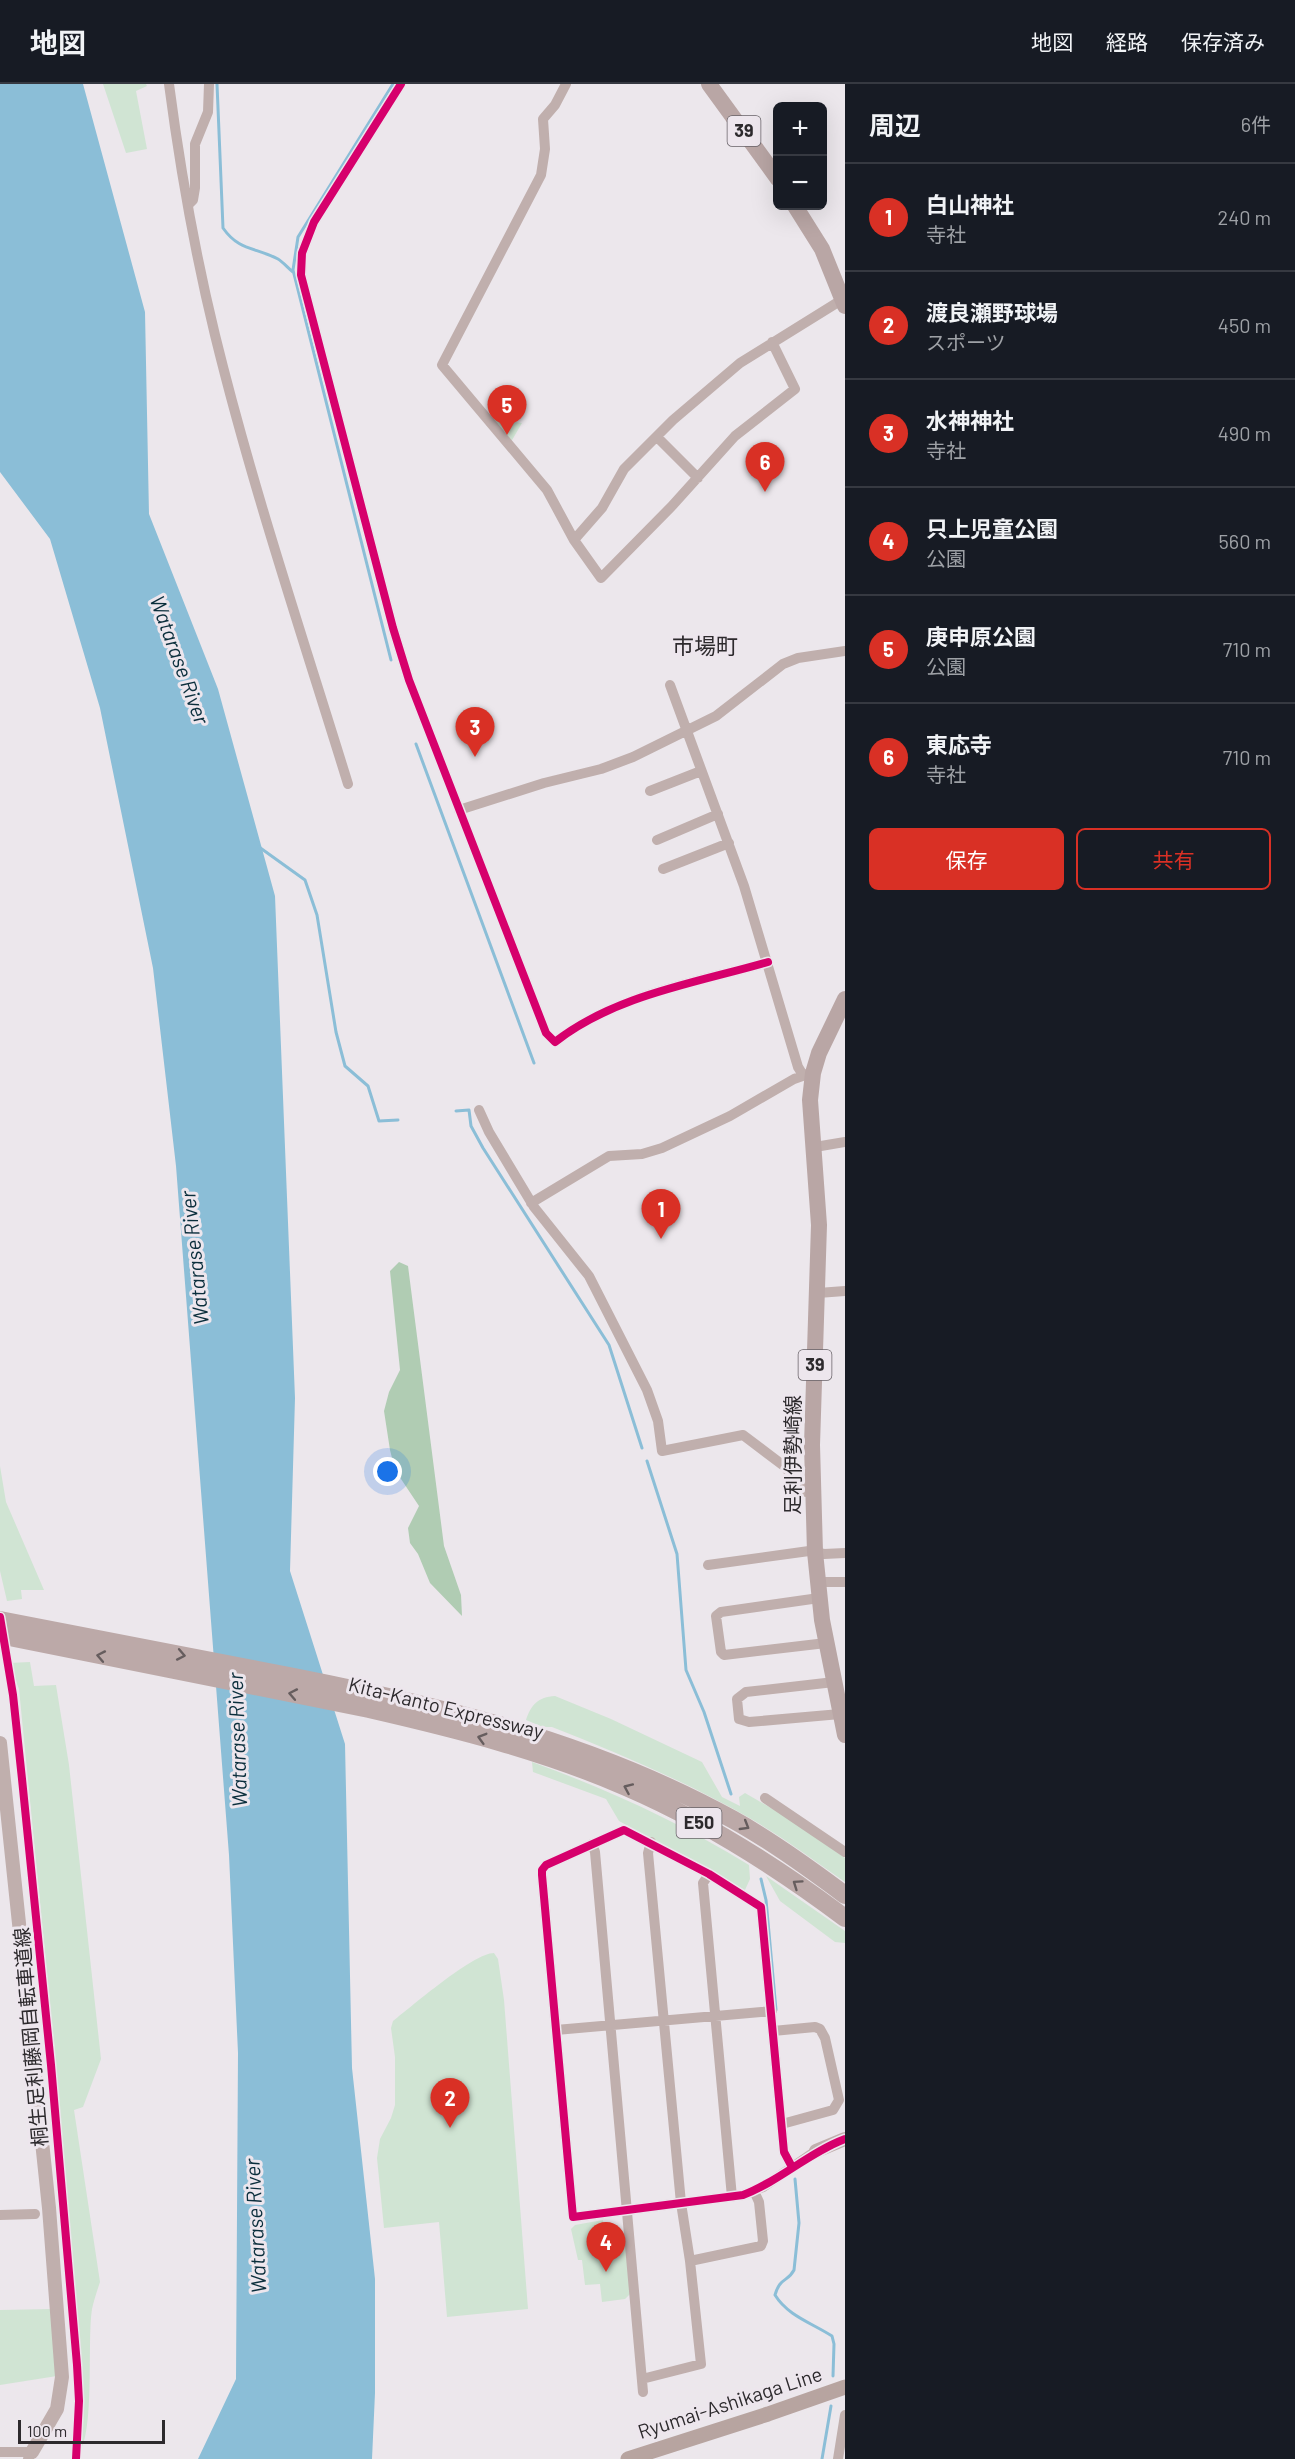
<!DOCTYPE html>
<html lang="ja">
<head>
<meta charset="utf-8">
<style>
  :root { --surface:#171b24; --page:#20242c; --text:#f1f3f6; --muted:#9ea1a6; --line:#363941; --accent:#d93025 }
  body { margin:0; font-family:Barlow,"Noto Sans JP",sans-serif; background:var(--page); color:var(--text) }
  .controls { position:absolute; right:18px; top:18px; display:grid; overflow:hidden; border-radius:9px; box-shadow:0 6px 24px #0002 }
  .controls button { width:54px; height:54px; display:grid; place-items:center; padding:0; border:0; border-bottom:2px solid var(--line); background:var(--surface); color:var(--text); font:30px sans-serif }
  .scale { position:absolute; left:18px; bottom:15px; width:147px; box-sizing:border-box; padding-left:6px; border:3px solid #2d2a2d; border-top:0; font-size:16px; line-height:21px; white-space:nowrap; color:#2d2a2d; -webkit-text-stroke:4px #ede6ed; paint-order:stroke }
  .you { position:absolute; left:388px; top:1388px; width:21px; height:21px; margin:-15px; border:4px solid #fff; border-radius:50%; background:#1a73e8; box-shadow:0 0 0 9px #1a73e833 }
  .badge { display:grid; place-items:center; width:39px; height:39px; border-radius:50%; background:var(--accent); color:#fff; font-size:20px; font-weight:700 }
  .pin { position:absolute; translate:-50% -50px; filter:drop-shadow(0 2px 3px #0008) }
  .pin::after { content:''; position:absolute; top:32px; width:21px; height:18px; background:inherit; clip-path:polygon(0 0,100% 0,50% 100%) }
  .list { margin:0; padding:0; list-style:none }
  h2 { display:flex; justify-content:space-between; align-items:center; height:78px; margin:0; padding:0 24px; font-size:26px }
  h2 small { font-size:20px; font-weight:400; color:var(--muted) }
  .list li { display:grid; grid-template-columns:39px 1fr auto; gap:18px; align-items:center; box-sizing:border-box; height:108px; padding:0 24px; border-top:2px solid var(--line) }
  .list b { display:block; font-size:22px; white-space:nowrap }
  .list p { margin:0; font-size:20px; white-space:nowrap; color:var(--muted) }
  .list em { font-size:20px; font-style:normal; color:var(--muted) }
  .actions { display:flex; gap:12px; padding:18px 24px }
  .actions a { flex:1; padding:14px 0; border:2px solid var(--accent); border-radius:9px; text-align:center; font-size:21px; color:var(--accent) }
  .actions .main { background:var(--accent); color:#fff }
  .map { position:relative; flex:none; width:845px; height:2375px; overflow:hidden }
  header { display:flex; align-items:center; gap:36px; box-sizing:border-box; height:84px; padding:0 30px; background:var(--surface); border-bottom:2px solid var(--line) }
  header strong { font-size:28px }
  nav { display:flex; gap:33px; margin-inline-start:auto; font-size:21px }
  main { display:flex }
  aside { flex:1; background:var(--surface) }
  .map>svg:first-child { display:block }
  .green { fill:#d0e4d3 }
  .forest { fill:#b0ccb3 }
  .water { fill:#8bbed7 }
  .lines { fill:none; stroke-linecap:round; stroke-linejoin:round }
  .stream { stroke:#8bbed7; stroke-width:3 }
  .minor { stroke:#c0afad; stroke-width:10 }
  .tertiary { stroke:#c0afad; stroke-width:14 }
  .secondary { stroke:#b7a4a0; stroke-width:15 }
  .primary { stroke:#b9a6a5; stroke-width:16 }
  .motorway { stroke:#bca9a8; stroke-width:18 }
  .cycleway-casing { stroke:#ede6ed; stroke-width:11 }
  .cycleway { stroke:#d6006c; stroke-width:8 }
  .oneway { stroke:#665d5e }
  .labels { text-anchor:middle; stroke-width:6; stroke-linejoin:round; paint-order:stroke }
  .shield { fill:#ede6ed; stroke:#676267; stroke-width:1.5 }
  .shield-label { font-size:18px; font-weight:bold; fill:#2d2a2d }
  .street-label { font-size:20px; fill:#2d2a2d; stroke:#ede6ed }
  .water-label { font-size:21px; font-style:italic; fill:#0a2e3c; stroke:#ede6ed }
  .quarter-label { font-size:22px; fill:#2d2a2d; stroke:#ede6ed }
</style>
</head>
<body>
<header>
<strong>地図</strong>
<nav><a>地図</a><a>経路</a><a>保存済み</a></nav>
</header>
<main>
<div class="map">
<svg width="845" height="2375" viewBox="0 0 845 2375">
  <rect width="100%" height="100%" fill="#ece7ec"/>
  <path class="green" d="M103 0H146L147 2 136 7 147 65 126 69Z
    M485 334 522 339 508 363Z
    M0 1382 6 1418 44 1506H21L22 1515 7 1517 0 1487Z
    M30 1578 34 1602 56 1601 69 1681 101 1975 83 2023 74 2026 100 2198C97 2207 94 2216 92 2225 87 2257 95 2347 79 2369L82 2317 80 2281 57 2026 56 1980 19 1605 9 1579Z
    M555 1612 611 1635 702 1678 722 1713 740 1722 739 1713 745 1709 790 1735 845 1774V1798C815 1777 785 1755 753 1736 689 1699 621 1670 552 1643H543L526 1636C531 1621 538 1613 555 1612Z
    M532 1678C607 1705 681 1739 749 1781L750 1795 745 1806 619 1737 606 1715 533 1688Z
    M766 1792 845 1847V1859L835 1858 780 1817Z
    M494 1869 498 1875 504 1916 528 2225 447 2233 439 2138 384 2144 377 2074 380 2055 391 2034 395 2021V1973L391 1944 393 1937 398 1933C416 1919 474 1869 494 1869Z
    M603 2136 606 2157 625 2155 630 2210 625 2215 602 2218 600 2200 585 2201 582 2176H578L571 2145 575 2141Z
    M52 2225 57 2292 0 2301V2226Z"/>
  <path class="forest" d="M399 1178 408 1182 444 1462 461 1511 462 1532 430 1499 418 1470 410 1459 408 1444 419 1422 395 1386 390 1366 384 1327 389 1308 400 1286 390 1187Z"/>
  <path class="water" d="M0 0H83L145 228 149 430 218 605 275 812 295 1314 290 1487 345 1660 352 1984 375 2195V2309L372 2375H198L236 2295 238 1969 229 1771 176 1082 153 884 100 624 50 455 0 388Z"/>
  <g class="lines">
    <path class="stream" d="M217 0 223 144C239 167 255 163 278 175 283 178 288 184 293 188
      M391 576 293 186 298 153 393 0
      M416 660 534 979
      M259 763 305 796 317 831 336 948 345 982 368 1002 379 1037 398 1036
      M456 1027 469 1026 471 1042 483 1064 609 1261 642 1364
      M647 1377 677 1470 686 1586 704 1628 731 1710
      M761 1795 766 1816 776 1926
      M795 2095 799 2139 794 2186C788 2198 780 2193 775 2211 788 2232 812 2239 832 2252L834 2260 833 2292
      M822 2375 831 2322"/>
    <path class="minor" d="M169 0C180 84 195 169 215 251 252 402 302 551 348 700
      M401 0 314 138 302 169 301 191 393 544 409 596 546 949 555 958C615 911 696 899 768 878
      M566 0 555 21 543 35 545 65 541 91 442 281 547 406 574 456 601 494 671 423 735 352 795 305 772 258
      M189 120 193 116 195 104V60L208 28 209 0
      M657 353 698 394
      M574 456 602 424 624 385 673 336 740 279 843 215
      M670 601 744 802 798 983 803 991
      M650 707 701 687
      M459 726 544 699 601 685 633 673 716 632 783 580 798 574 845 567
      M657 756 718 730
      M663 785 729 759
      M479 1026 489 1048 534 1123 589 1192 647 1306 658 1337 662 1367 743 1351 784 1382 806 1408H813
      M815 1063 845 1058
      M531 1119 609 1072 642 1070 662 1064 730 1032 794 995 808 990
      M818 1209 845 1207
      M708 1481 809 1467 824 1470 845 1469
      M818 1498H845
      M819 1514 721 1528 716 1532 721 1568 724 1571 826 1559
      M834 1598 746 1608 737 1615 739 1635 749 1638 840 1630
      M765 1714 845 1768
      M592 1760 595 1768 643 2308
      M709 1790 703 1799 732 2113
      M556 1946 772 1927
      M773 1947 815 1943 820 1945 825 1954 839 2016 833 2026 782 2040
      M792 2083 784 2068 761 1823 709 1790 624 1746 546 1781 542 1786V1791L573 2133 743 2111 763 2103 816 2067
      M0 2131 35 2130
      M690 2177 761 2162 763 2157 759 2118 754 2107
      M642 2295 701 2280 690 2177 681 2119 648 1769 651 1758
      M0 2368H32L28 2375
      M838 2375 845 2331"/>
    <path class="tertiary" d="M0 1659 49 2124 62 2293 57 2325 32 2368
      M816 2067 845 2055"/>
    <path class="secondary" d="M628 2375 768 2330 845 2303"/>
    <path class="primary" d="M709 0 778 95
      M795 122 822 165 845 222
      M845 915 819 969 813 989 810 1016 819 1141 812 1361 815 1468 822 1536 845 1651"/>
    <path class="motorway" d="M0 1536C86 1552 172 1569 258 1586 422 1617 585 1654 732 1735 772 1757 809 1784 845 1811
      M0 1551 369 1625C456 1645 544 1667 626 1703 705 1737 777 1783 845 1834"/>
    <defs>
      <path id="cycleway" d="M401 0 314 138 302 169 301 191 393 544 409 596 546 949 555 958C615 911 696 899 768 878
        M0 1533 13 1611 22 1695 51 1981 77 2281 79 2317 76 2375
        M792 2083 784 2068 761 1823 709 1790 624 1746 546 1781 542 1786V1791L573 2133 743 2111C780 2097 808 2069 845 2055"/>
    </defs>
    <use href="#cycleway" class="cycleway-casing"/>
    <use href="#cycleway" class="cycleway"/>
  </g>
  <defs><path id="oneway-chevron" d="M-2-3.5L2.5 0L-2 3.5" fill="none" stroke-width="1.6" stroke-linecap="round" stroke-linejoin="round" transform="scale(1.5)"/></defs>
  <g class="oneway">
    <use href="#oneway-chevron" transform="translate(181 1571) rotate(11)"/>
    <use href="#oneway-chevron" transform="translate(101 1572) rotate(-169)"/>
    <use href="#oneway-chevron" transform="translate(293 1610) rotate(-169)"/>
    <use href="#oneway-chevron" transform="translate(482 1654) rotate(-164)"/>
    <use href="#oneway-chevron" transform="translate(628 1704) rotate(-156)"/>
    <use href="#oneway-chevron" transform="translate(745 1742) rotate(31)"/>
    <use href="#oneway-chevron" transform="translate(797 1800) rotate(-145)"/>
  </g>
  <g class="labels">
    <g class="shield">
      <rect x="727.5" y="32" width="33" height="30" rx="4.5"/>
      <rect x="798.5" y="1266" width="33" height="30" rx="4.5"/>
      <rect x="676.5" y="1724" width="45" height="30" rx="4.5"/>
    </g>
    <g class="shield-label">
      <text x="744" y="53">39</text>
      <text x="815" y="1287">39</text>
      <text x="699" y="1745">E50</text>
    </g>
    <g class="street-label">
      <text transform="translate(793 1371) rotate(-90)" y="7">足利伊勢崎線</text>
      <text transform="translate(446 1624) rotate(14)" y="7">Kita-Kanto Expressway</text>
      <text transform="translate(31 1953) rotate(-95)" y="7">桐生足利藤岡自転車道線</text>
      <text transform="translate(730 2319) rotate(-18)" y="7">Ryumai-Ashikaga Line</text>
    </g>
    <g class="water-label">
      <text transform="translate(179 576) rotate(70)" y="7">Watarase River</text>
      <text transform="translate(195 1174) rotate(-96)" y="7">Watarase River</text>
      <text transform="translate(238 1656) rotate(-92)" y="7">Watarase River</text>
      <text transform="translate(256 2142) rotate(-93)" y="7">Watarase River</text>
    </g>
    <g class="quarter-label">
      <text x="705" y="570">市場町</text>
    </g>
  </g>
</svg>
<div class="controls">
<button>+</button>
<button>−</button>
</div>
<div class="scale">100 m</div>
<div class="you"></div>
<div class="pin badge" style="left:661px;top:1155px">1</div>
<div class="pin badge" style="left:450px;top:2044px">2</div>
<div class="pin badge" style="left:475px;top:673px">3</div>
<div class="pin badge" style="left:606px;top:2188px">4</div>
<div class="pin badge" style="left:507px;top:351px">5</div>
<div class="pin badge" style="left:765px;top:408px">6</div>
</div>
<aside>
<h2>周辺<small>6件</small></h2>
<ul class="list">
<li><span class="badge">1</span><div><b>白山神社</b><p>寺社</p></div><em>240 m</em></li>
<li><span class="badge">2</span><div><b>渡良瀬野球場</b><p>スポーツ</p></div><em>450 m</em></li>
<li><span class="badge">3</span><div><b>水神神社</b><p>寺社</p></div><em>490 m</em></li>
<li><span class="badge">4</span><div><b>只上児童公園</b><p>公園</p></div><em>560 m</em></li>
<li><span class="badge">5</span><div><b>庚申原公園</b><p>公園</p></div><em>710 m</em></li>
<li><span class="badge">6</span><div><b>東応寺</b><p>寺社</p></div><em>710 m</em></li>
</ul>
<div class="actions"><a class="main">保存</a><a>共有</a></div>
</aside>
</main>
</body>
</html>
